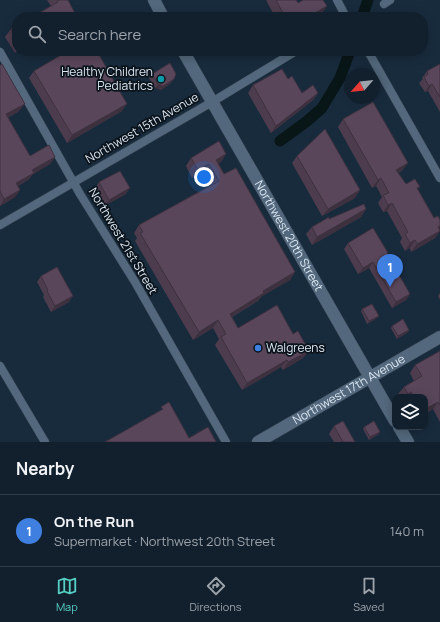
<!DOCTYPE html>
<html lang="en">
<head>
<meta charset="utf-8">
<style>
  :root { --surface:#12202e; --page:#1f2d3a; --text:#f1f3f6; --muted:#9ca3aa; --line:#313e4a; --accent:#56cec3 }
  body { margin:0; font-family:Manrope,sans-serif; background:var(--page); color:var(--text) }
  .controls { position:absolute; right:12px; bottom:12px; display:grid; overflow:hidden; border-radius:8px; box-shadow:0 2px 10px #0003 }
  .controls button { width:36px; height:36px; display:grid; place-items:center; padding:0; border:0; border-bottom:1px solid var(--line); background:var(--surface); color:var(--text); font:20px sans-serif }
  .compass { position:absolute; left:344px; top:68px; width:36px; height:36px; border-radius:50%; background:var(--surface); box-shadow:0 2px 10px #0003; rotate:242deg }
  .you { position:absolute; left:204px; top:177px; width:14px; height:14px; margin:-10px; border:3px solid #fff; border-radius:50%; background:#1a73e8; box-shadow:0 0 0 6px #1a73e833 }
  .badge { display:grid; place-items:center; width:26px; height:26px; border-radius:50%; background:var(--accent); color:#fff; font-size:13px; font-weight:700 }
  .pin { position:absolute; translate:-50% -33px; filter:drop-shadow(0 1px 2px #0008) }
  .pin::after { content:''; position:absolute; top:21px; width:14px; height:12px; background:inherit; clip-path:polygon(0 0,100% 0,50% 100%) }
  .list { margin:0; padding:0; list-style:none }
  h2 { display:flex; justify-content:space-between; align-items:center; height:52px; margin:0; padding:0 16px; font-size:17px }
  h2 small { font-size:13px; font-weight:400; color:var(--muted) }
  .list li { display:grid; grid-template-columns:26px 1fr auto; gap:12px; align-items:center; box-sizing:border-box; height:72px; padding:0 16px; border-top:1px solid var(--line) }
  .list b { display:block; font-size:15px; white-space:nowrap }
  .list p { margin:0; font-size:13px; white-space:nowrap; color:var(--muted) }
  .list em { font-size:13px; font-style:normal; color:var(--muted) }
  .icon { flex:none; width:22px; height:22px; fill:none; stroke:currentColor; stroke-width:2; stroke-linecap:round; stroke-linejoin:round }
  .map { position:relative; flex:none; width:440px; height:442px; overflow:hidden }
  .search { position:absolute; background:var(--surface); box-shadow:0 2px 10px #0003; left:12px; right:12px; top:12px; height:44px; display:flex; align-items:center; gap:10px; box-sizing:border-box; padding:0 14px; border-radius:16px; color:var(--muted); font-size:15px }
  .sheet { height:124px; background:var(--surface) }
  nav { display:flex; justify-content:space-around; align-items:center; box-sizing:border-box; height:56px; border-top:1px solid var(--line); background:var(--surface); font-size:11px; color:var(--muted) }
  nav a { display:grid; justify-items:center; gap:2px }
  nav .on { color:var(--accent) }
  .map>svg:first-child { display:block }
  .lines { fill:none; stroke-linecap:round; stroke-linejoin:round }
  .canal { stroke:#091618; stroke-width:11 }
  .minor-casing { stroke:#374655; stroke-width:9 }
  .secondary-casing { stroke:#374655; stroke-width:13 }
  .minor { stroke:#53687c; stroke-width:8 }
  .secondary { stroke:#53687c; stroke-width:12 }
  .wall { fill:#4d3c4d }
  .shaded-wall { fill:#3e313f }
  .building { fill:#59465a; stroke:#3e313f }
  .culture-dot { fill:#0f9aa8; stroke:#0b131b; stroke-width:1.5 }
  .shop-dot { fill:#3f7fe0; stroke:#0b131b; stroke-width:1.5 }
  .labels { text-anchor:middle; stroke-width:3.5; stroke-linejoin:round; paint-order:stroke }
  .poi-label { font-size:12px; fill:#dae6f2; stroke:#0b131b; text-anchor:end }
  .street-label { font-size:12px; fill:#dae6f2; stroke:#0b131b }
</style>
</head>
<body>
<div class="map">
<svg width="440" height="442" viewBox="0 0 440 442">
  <rect width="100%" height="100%" fill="#182b3d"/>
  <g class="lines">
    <path class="canal" d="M362 17 368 0
      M280 141 306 122 322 108 340 78 350 51"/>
    <defs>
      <path id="minor" d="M337 0 346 17
        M384 4 390 0
        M0 52 80 194 135 282 226 442
        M369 53 440 178
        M0 225 212 102 296 51
        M0 366 45 442"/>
      <g id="secondary">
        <path d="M154 0 163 17"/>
        <path id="s1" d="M183 51 395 421"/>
        <path d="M399 427 408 442"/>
        <path id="s2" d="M258 442 440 337"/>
      </g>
    </defs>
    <use href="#minor" class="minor-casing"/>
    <use href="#secondary" class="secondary-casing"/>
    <use href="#minor" class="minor"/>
    <use href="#secondary" class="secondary"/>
  </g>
  <path class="wall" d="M47 0H68L51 6Z
    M266 0H296L298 3 327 6 321 14 316 17H275Z
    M17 26V51L15 53 5 37 11 29Z
    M61 51H97L122 111 67 143 29 78 34 71 63 54Z
    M440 64V112L428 91 425 92 419 83 423 79 422 78 427 71Z
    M0 65 19 111 8 118 30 156 55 157 50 164 33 174 28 180 18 186 20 190 15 197 0 206Z
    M152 74 171 83 161 90 155 88 149 78Z
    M288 79 302 93H318L313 100 271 133 248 93 253 85Z
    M343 119 402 171 398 173 406 184 418 190 434 218 440 220V229L439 230 440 231 435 238 411 252 410 248 405 251 400 242 402 238 387 211 383 212 378 203 382 197 376 186 372 188 338 127Z
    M226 154 221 162 218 163 224 174 295 272 290 280 262 296 258 301 232 317 238 328 293 334 309 351 303 358 283 370 281 367 242 390 215 345 219 339 213 328 193 340 135 241 137 238 134 233 139 225 211 185 203 172 192 178 186 166 191 158Z
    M297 156 355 198 322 216 292 163Z
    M99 182 126 194 104 206 95 188Z
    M366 209 361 217 312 245 306 234 312 227 329 219Z
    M348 243 388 253 387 254 410 294 406 300 392 308 369 268 358 274 344 249Z
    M41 276 69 302 51 312 43 297 44 295 37 282Z
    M440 293V300L438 296Z
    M362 309 379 316 377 318 367 324 361 311Z
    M392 326 409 330 408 332 397 339 391 328Z
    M440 351V422L433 409 425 414V397H400L398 394 404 387 414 381 410 373 415 365Z
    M334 426 355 442H334L329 434Z
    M364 427 379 434 369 440 363 429Z"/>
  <path class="shaded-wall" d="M327 6 321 14 316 17H308Z
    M174 79 171 83 161 90 155 88 158 84Z
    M432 84 428 91 425 92 429 86Z
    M318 93 313 100 271 133 276 126Z
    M25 104 19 111 1 122 6 114Z
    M127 104 122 111 67 143 72 135Z
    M226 154 221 162 211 167 216 160Z
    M55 157 50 164 33 174 28 180 11 190 16 183 32 170Z
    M408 163 402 171 390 178 396 170Z
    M209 164 203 172 192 178 198 170Z
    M381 178 376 186 372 188 378 180Z
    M130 188 126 194 104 206 109 200Z
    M20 190 15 197 0 206 4 199Z
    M360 190 355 198 322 216 328 209Z
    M392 203 387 211 383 212 388 205Z
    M366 209 361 217 312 245 317 237Z
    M440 226V229L438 232 440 231 435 238 411 252 417 244Z
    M415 240 410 248 405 251 410 243Z
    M373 262 369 268 358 274 363 268Z
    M295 272 290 280 262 296 258 301 224 321 230 314 263 291Z
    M410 294 406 300 392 308 396 302Z
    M73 296 69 302 51 312 55 306Z
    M379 316 377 318 367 324 369 321Z
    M218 320 213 328 193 340 199 332Z
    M409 330 408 332 397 339 398 336Z
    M309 351 303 358 283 370 288 362Z
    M287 360 281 367 242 390 247 383Z
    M411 392 408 397H406L408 394Z
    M438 402 433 409 425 414V411L427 408Z
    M380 432 379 434 369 440 370 437Z"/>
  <path class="building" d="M57 0H68L77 17H32L58 2Z
    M276 0H296L298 3 303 0H323L327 6 308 17H285Z
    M17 26V41L11 29Z
    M68 51H97L127 104 72 135 34 71Z
    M170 63 176 74 174 79 163 86 158 84 152 74Z
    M2 64 25 104 6 114 30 156 49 145 55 157 32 170 34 173 16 183 20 190 4 199 0 191V65Z
    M440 64V97L432 84 429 86 424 77 428 74 427 71Z
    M282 69 288 79 292 76 302 93 313 85 318 93 276 126 253 85Z
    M373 102 408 163 396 170 406 184 415 179 420 187 417 188 434 218 438 216 440 220V226L438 227 440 231 417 244 415 240 410 243 405 234 408 232 392 203 388 205 383 195 389 193 381 178 378 180 343 119Z
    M325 129 360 190 328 209 297 156Z
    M219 141 226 154 216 160 224 174 236 168 295 272 263 291 264 293 230 314 238 328 277 305 293 334 298 331 309 351 288 362 287 360 247 383 221 337 226 334 218 320 199 332 140 233 143 232 139 225 219 181 209 164 198 170 191 158Z
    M120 171 130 188 109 200 99 182Z
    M364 204 366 209 317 237 312 227 329 217V219Z
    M373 228 388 253 387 254 410 294 396 302 373 262 363 268 348 243Z
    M57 267 73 296 55 306 47 291 48 290 41 276Z
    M372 304 379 316 369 321 362 309Z
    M403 319 409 330 398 336 392 326Z
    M440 351V405L438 402 427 408 425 404V397H414L411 392 408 394 404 387 422 376 415 365Z
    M169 402 189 438 208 427 216 442H105L163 409 161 407Z
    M343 421 355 442H343L334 426Z
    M374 421 380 432 370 437 364 427Z"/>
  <circle class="culture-dot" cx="161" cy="79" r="4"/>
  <circle class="shop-dot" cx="258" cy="348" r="4"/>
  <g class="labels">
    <g class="poi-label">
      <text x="153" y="76">Healthy Children<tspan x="153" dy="14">Pediatrics</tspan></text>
      <text x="266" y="352" text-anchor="start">Walgreens</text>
    </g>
    <g class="street-label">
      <text transform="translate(142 128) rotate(-30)" y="4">Northwest 15th Avenue</text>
      <text dy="4" stroke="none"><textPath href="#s1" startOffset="213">Northwest 20th Street</textPath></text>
      <text transform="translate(123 241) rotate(59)" y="4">Northwest 21st Street</text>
      <text dy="4" stroke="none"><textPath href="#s2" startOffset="105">Northwest 17th Avenue</textPath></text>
    </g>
  </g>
</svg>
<div class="controls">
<button><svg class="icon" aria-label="layers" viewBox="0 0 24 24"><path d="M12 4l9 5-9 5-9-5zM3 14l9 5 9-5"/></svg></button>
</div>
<svg class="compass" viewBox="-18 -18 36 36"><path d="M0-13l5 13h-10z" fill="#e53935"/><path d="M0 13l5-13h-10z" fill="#9ca3aa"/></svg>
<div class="you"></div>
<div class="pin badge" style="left:390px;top:287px;background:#3f7fe0">1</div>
<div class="search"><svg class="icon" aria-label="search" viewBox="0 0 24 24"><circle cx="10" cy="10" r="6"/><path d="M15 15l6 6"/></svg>Search here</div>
</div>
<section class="sheet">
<h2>Nearby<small></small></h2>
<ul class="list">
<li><span class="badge" style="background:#3f7fe0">1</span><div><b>On the Run</b><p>Supermarket · Northwest 20th Street</p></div><em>140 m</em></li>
</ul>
</section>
<nav>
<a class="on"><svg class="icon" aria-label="map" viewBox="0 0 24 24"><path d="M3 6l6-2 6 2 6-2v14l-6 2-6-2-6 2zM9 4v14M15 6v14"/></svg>Map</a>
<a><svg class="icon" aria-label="directions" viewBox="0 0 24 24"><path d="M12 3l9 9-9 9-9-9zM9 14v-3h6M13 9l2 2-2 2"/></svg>Directions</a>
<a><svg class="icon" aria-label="saved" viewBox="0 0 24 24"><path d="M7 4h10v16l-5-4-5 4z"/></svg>Saved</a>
</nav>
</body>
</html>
